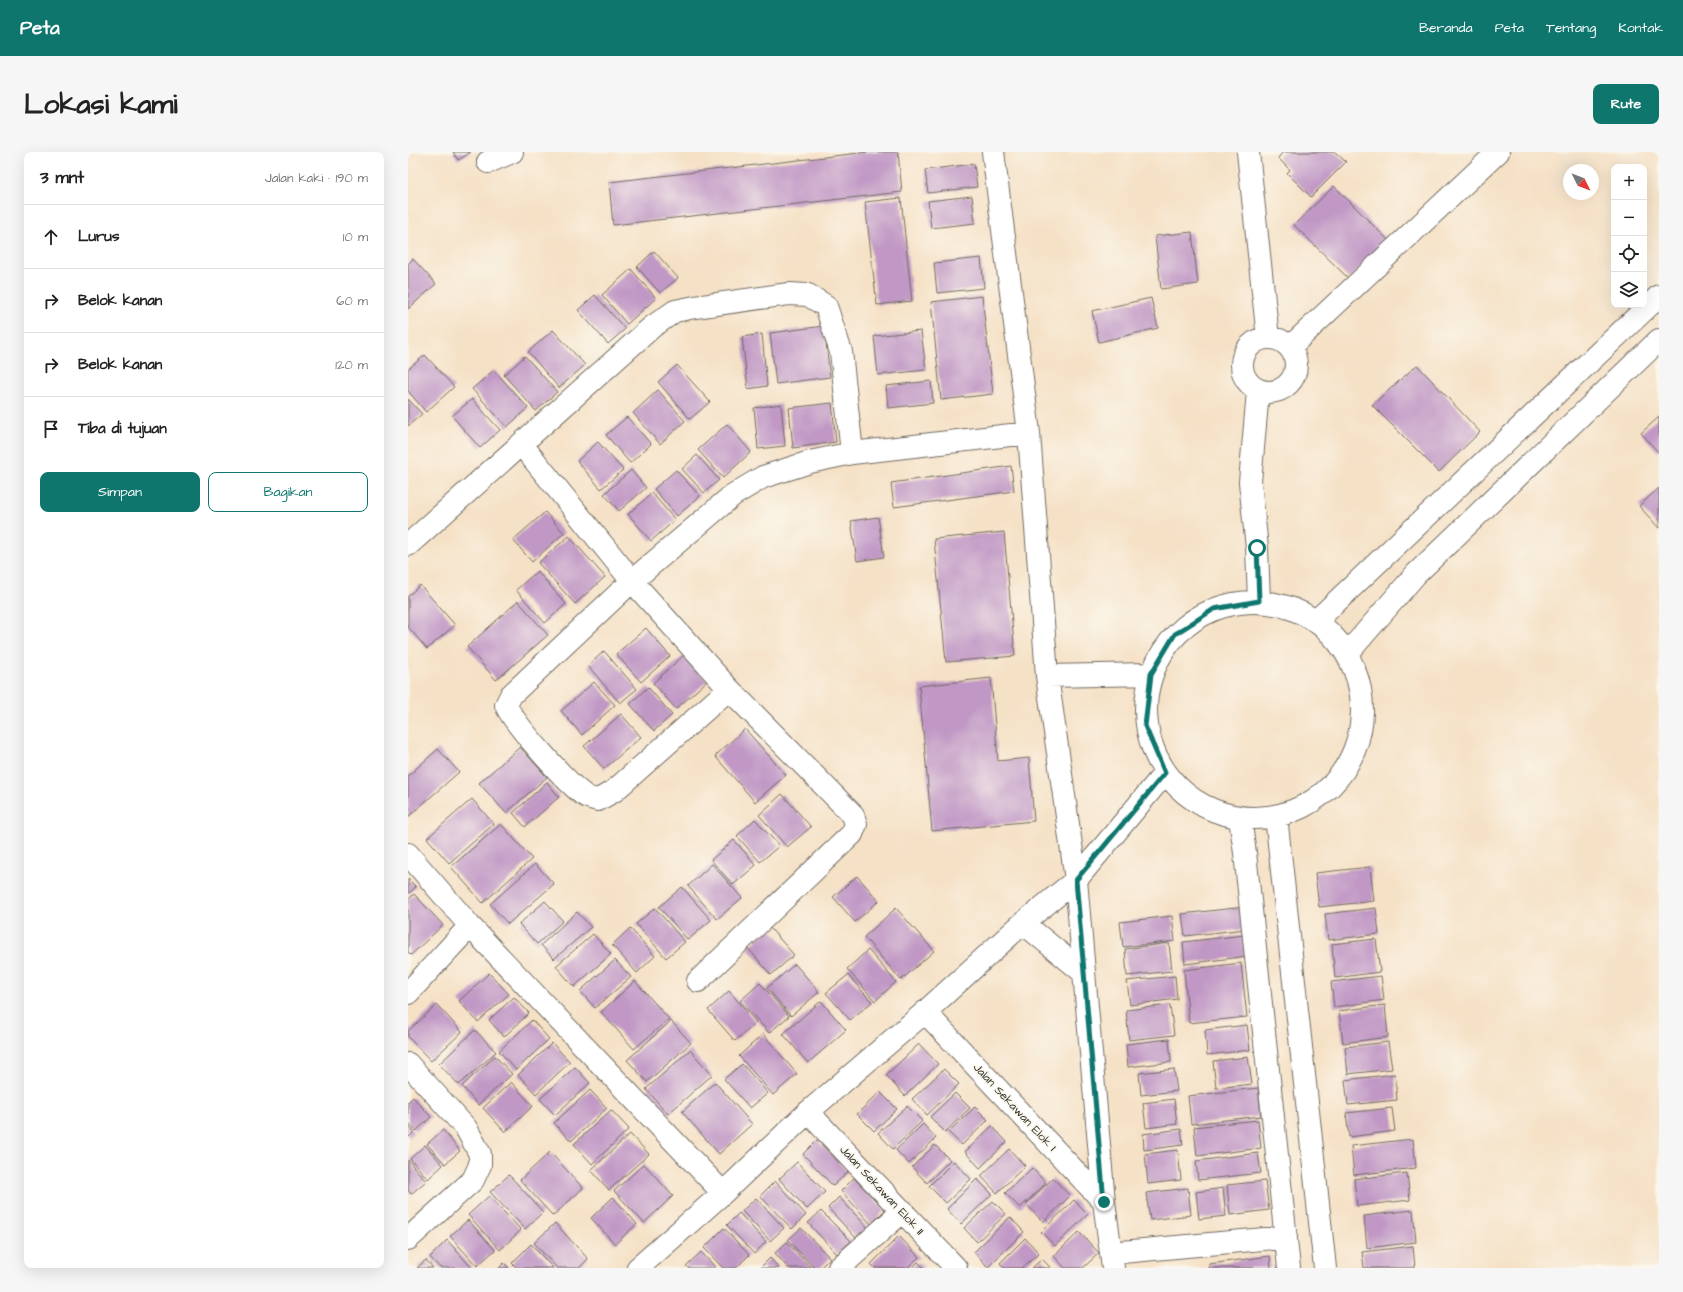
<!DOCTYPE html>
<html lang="id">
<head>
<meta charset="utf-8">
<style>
  :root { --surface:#fff; --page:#f6f6f6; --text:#222; --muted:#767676; --line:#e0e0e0; --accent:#0f766e }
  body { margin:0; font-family:"Architects Daughter",sans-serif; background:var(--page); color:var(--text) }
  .controls { position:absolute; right:12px; top:12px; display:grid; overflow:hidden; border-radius:8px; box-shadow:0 4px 16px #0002 }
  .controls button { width:36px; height:36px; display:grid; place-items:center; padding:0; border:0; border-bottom:1px solid var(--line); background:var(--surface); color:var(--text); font:20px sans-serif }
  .compass { position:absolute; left:1155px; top:12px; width:36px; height:36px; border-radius:50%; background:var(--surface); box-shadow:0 4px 16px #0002; rotate:132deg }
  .stop { position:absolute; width:12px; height:12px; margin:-9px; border:3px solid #0f766e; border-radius:50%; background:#fff }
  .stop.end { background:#0f766e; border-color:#fff; box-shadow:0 1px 4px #0008 }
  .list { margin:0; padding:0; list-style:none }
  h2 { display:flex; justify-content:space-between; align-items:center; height:52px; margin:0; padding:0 16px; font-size:17px }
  h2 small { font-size:13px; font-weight:400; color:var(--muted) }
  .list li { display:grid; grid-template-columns:26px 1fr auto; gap:12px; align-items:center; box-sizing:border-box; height:64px; padding:0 16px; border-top:1px solid var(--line) }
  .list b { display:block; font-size:15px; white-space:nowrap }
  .list em { font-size:13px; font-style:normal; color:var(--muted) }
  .actions { display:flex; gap:8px; padding:12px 16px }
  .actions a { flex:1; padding:9px 0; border:1px solid var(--accent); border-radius:8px; text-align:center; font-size:14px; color:var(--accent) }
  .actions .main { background:var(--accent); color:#fff }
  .icon { flex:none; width:22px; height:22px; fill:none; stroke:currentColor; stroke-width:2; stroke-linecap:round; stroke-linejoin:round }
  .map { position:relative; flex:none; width:1251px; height:1116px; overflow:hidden; border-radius:8px }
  header { display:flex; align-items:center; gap:24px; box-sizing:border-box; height:56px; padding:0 20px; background:var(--accent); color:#fff }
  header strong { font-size:19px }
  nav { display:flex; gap:22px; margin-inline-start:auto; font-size:14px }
  .intro { display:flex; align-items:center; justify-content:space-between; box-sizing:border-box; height:96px; padding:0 24px }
  h1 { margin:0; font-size:28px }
  .button { padding:10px 18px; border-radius:8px; background:var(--accent); color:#fff; font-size:14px; font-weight:700 }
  main { display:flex; gap:24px; padding:0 24px }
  aside { flex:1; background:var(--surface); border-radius:8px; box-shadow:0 4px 16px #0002 }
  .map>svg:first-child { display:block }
  .building { fill:#c097c5 }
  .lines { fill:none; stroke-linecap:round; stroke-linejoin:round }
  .minor-casing { stroke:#726b61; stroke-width:24 }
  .minor { stroke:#fff; stroke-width:22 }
  .route { stroke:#0f766e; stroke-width:5 }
  .labels { text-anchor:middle; stroke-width:3.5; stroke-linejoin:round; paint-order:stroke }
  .street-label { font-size:12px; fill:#2b2b2b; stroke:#fbf7ec }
</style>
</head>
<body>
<header>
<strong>Peta</strong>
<nav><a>Beranda</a><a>Peta</a><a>Tentang</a><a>Kontak</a></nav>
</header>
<div class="intro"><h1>Lokasi kami</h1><a class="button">Rute</a></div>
<main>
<aside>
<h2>3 mnt<small>Jalan kaki · 190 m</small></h2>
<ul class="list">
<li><svg class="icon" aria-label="ahead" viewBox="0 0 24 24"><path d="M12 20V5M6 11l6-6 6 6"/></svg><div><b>Lurus</b></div><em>10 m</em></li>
<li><svg class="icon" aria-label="right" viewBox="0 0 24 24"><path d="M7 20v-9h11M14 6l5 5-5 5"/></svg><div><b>Belok kanan</b></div><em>60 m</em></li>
<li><svg class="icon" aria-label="right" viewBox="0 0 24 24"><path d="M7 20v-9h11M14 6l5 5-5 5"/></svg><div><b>Belok kanan</b></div><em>120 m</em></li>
<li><svg class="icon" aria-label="arrive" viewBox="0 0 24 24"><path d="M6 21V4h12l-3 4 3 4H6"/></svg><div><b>Tiba di tujuan</b></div></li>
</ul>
<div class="actions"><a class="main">Simpan</a><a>Bagikan</a></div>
</aside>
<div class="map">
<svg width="1251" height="1116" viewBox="0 0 1251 1116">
  <rect width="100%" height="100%" fill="#fbf7ec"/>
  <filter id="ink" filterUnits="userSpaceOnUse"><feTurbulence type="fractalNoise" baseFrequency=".025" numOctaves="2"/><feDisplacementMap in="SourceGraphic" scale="8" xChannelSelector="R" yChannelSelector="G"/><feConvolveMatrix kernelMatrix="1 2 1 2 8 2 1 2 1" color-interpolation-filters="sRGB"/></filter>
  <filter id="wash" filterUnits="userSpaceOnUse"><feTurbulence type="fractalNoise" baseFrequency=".012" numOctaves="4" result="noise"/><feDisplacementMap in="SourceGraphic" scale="16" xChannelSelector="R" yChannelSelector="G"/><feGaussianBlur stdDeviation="0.9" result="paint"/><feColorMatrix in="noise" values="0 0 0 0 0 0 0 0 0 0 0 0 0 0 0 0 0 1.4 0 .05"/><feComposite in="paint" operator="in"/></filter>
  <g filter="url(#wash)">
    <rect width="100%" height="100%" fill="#f5e1c6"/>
    <g id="blocks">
      <path class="building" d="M45 0H63L50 8Z
        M460 0H490L494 40 205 73 201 30Z
        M875 0H927L938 10 903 45 879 21 882 18 870 6Z
        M566 12 569 35 520 41 517 18Z
        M926 34 980 88 941 127 886 73Z
        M564 44 567 71 523 76 520 49Z
        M493 46 504 149 469 153 457 50Z
        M784 80 790 132 753 137 747 84Z
        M246 99 270 126 252 141 229 115Z
        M573 106 576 136 529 141 526 111Z
        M5 107 28 132 0 157V112Z
        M223 117 248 146 219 172 194 143Z
        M187 143 217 177 200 192 170 158Z
        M574 144 585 242 533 248 523 150Z
        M743 146 750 176 691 190 684 159Z
        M416 174 422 225 368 232 362 181Z
        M145 178 177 213 151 236 120 200Z
        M513 179 518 218 470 223 466 184Z
        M354 182 359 234 340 237 334 185Z
        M17 203 46 235 18 260 0 239V217Z
        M117 204 149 240 128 259 96 223Z
        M269 213 302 250 282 267 250 230Z
        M1009 213 1072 280 1031 320 964 253Z
        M86 218 120 256 99 275 64 237Z
        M523 229 525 251 480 256 478 234Z
        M250 238 277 269 252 292 225 261Z
        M0 247 14 262 0 274Z
        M64 247 92 278 72 296 44 264Z
        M424 251 428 290 385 296 381 256Z
        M373 252 377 294 350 297 346 256Z
        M219 265 243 292 222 311 198 283Z
        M1251 265V301L1233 281Z
        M319 272 343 300 315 326 290 298Z
        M190 290 215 318 193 337 169 309Z
        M289 303 311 328 296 341 274 317Z
        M603 314 606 339 486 355 483 331Z
        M223 318 238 336 211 359 196 342Z
        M268 318 292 344 269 364 246 337Z
        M1251 336V376L1231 354Z
        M244 341 267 368 243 389 220 362Z
        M137 360 156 381 124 410 105 388Z
        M470 365 476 405 449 409 443 369Z
        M596 380 607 504 538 510 526 387Z
        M161 384 197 425 167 452 130 411Z
        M129 419 158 452 137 471 108 438Z
        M12 433 47 473 19 497 0 475V444Z
        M110 449 140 483 88 528 59 495Z
        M238 476 262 504 233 530 208 502Z
        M196 499 229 537 212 551 180 514Z
        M276 503 299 529 268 557 245 531Z
        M583 526 590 609 621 606 626 669 524 679 511 534Z
        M186 530 207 553 174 583 153 559Z
        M240 535 264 563 246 579 222 552Z
        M213 562 233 585 196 617 176 594Z
        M337 577 378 623 347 650 307 604Z
        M112 595 139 625 98 661 71 631Z
        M30 597 51 620 0 665V624Z
        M139 630 151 645 117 675 105 661Z
        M374 642 403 675 379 695 351 663Z
        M64 647 86 672 41 711 19 686Z
        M347 667 371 694 352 710 329 684Z
        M93 672 124 707 75 751 43 715Z
        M326 688 348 713 325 733 303 708Z
        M127 712 146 732 100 772 82 752Z
        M304 712 334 746 309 767 280 734Z
        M962 715 966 749 911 755 907 721Z
        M449 724 471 749 447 770 425 745Z
        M0 727 8 735 0 742Z
        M274 735 303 768 280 788 251 755Z
        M6 742 35 773 3 803 0 800V748Z
        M137 749 155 769 129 792 111 772Z
        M836 755 838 777 777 784 774 762Z
        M247 756 277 790 258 806 228 772Z
        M488 756 526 799 493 828 456 785Z
        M968 756 971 782 920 788 917 762Z
        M169 760 183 775 146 807 133 793Z
        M764 764 767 789 715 795 712 770Z
        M222 776 247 804 229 821 204 793Z
        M362 776 386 803 363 823 340 796Z
        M185 782 203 802 166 835 148 814Z
        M837 783 840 804 777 812 775 790Z
        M968 787 972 820 927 826 924 792Z
        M761 791 764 819 719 824 717 797Z
        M460 798 488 830 467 849 439 817Z
        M207 808 223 825 187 856 172 839Z
        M833 811 839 865 781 871 776 818Z
        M387 812 411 840 383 864 359 836Z
        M81 821 101 842 70 870 51 849Z
        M440 823 464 850 442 868 418 841Z
        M767 824 769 847 722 853 719 829Z
        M973 824 976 848 926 855 923 830Z
        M227 829 261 867 226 897 193 860Z
        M352 831 381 864 361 881 332 849Z
        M321 839 348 870 327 889 300 858Z
        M106 845 121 861 96 885 81 868Z
        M413 849 438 878 400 911 375 882Z
        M29 853 54 880 23 909 0 885V879Z
        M762 853 766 883 721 888 718 858Z
        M977 853 980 885 935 891 931 859Z
        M124 868 141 887 108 918 91 899Z
        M263 869 283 891 239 930 219 908Z
        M839 873 842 898 799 903 797 878Z
        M67 878 88 900 51 933 31 912Z
        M355 882 389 922 365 943 331 904Z
        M761 887 763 910 720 915 718 892Z
        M980 890 984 917 940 922 937 895Z
        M144 891 162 910 128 942 110 923Z
        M511 892 530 912 497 944 478 923Z
        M282 898 304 923 260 962 238 937Z
        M87 904 104 922 70 953 54 934Z
        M840 905 844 932 808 936 805 909Z
        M334 912 360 941 342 956 316 927Z
        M167 915 182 931 147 963 132 947Z
        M536 917 551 932 519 963 504 947Z
        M766 917 769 939 733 943 731 921Z
        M987 922 989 948 940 953 937 928Z
        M103 930 125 954 97 980 75 956Z
        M307 930 344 972 311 1002 274 960Z
        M850 936 853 964 783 972 780 944Z
        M182 938 199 956 163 989 146 971Z
        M472 940 489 957 466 979 449 962Z
        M547 941 562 956 537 980 522 965Z
        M5 945 23 965 8 979 0 970V950Z
        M766 947 769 972 738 976 735 951Z
        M499 954 514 969 485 997 470 981Z
        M567 955 580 968 554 993 540 980Z
        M984 956 987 979 941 985 938 961Z
        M203 958 221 977 184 1012 166 992Z
        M850 968 853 996 789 1004 786 975Z
        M515 972 528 986 501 1012 488 998Z
        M0 973 6 980 0 986Z
        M584 974 599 990 572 1016 557 1000Z
        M773 977 775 993 736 998 735 982Z
        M35 978 52 999 37 1012 19 992Z
        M222 982 241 1002 201 1038 183 1018Z
        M1005 987 1008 1016 946 1023 943 994Z
        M409 988 440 1020 425 1034 395 1002Z
        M17 993 35 1013 20 1027 2 1007Z
        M527 993 542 1008 519 1031 504 1015Z
        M601 997 617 1014 589 1041 573 1024Z
        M770 998 773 1028 740 1032 737 1002Z
        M142 1000 175 1036 145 1064 112 1028Z
        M850 1001 853 1021 790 1028 788 1009Z
        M0 1008 18 1029 3 1042 0 1038Z
        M546 1009 563 1027 538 1051 521 1034Z
        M389 1010 417 1040 399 1057 371 1027Z
        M236 1012 265 1044 236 1071 206 1039Z
        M624 1016 638 1031 612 1056 597 1041Z
        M999 1021 1002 1048 949 1054 946 1027Z
        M101 1023 135 1060 117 1077 82 1040Z
        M446 1026 477 1058 463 1072 433 1039Z
        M645 1026 662 1044 635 1070 618 1052Z
        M569 1027 584 1042 553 1072 539 1057Z
        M367 1029 398 1063 384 1077 352 1044Z
        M857 1029 861 1058 822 1063 819 1033Z
        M780 1036 783 1063 742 1068 738 1041Z
        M815 1036 818 1064 791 1067 788 1040Z
        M81 1044 113 1078 92 1098 60 1063Z
        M205 1045 229 1072 207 1092 183 1066Z
        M431 1045 460 1076 449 1087 420 1056Z
        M348 1046 376 1076 362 1089 334 1059Z
        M666 1048 680 1062 647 1094 633 1080Z
        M585 1049 598 1062 569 1090 556 1076Z
        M1005 1058 1008 1090 959 1096 956 1064Z
        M413 1059 443 1089 429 1102 400 1071Z
        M331 1061 358 1090 346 1102 319 1073Z
        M602 1065 616 1080 580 1115 566 1100Z
        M60 1068 87 1098 69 1114 42 1084Z
        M147 1071 180 1107 171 1116H149L126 1091Z
        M316 1076 341 1103 328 1116H315L296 1096Z
        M393 1076 422 1106 412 1116H406L380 1088Z
        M671 1080 691 1101 675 1116H657L646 1104Z
        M491 1084 511 1105 499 1116H467L463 1112Z
        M617 1086 631 1101 614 1116H596L592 1111Z
        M39 1088 64 1116H32L22 1105Z
        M379 1090 403 1116H380L367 1101Z
        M123 1092 145 1116H109L104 1111Z
        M1005 1094 1007 1116H956L954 1100Z
        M293 1100 308 1116H280L278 1114Z
        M862 1104 863 1116H801V1112Z
        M362 1106 371 1116H352Z
        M634 1107 643 1116H624Z
        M18 1108 25 1116H9Z
        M510 1110 516 1116H504Z
        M96 1111 101 1116H91Z"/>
    </g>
  </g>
  <g filter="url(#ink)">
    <use href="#blocks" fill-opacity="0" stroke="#726b61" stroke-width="1"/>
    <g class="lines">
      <defs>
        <path id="minor" d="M585 0 621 281 639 524 668 728 696 1050 705 1116
          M840 0 860 186
          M80 10 104 0
          M834 213a27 27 0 1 1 54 0a27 27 0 1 1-54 0Z
          M882 195 1090 0
          M850 239 842 330 849 396 851 449
          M114 293 224 429 321 537 445 663 448 672 444 682 290 829
          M0 393 244 175 267 159 287 155 381 142 400 143 418 154 433 200 444 301
          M738 558a108 108 0 1 1 216 0a108 108 0 1 1-216 0Z
          M908 469 1251 144
          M939 502 1008 422 1251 188
          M639 524 743 522
          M321 537 206 639 190 648C185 647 180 646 176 643 159 631 105 571 98 553L103 543 224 429 325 343 355 325 402 310 444 301 621 281
          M868 664 917 1116
          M832 666 837 701 881 1116
          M0 702 62 774 315 1041
          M615 771 676 821
          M0 841 62 774
          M517 860 696 1050
          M0 912 58 976 72 1002V1013L65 1028 0 1087
          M400 960 548 1116
          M703 1101 878 1085
          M230 1116 315 1041 400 960 517 860 615 771 668 728 757 621
          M431 1116 495 1059"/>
      </defs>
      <use href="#minor" class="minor-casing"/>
      <use href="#minor" class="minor"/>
    </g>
  </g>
  <g class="lines" filter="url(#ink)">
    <path class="route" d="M696 1050 668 728 757 621 737 574 743 522 767 482 806 457 851 449 849 396"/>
  </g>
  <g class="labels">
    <g class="street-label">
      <text transform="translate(607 955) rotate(47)" y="4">Jalan Sekawan Elok I</text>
      <text transform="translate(474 1038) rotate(47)" y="4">Jalan Sekawan Elok II</text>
    </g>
  </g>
</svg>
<div class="controls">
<button>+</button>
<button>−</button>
<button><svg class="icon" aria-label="locate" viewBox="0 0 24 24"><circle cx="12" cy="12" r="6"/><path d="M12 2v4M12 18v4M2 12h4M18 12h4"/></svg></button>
<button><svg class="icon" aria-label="layers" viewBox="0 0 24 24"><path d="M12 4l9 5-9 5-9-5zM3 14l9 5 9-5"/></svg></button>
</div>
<svg class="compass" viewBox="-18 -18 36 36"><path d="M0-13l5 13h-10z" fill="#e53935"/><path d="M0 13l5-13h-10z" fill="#767676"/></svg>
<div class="stop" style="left:849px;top:396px"></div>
<div class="stop end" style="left:696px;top:1050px"></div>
</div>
</main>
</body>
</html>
